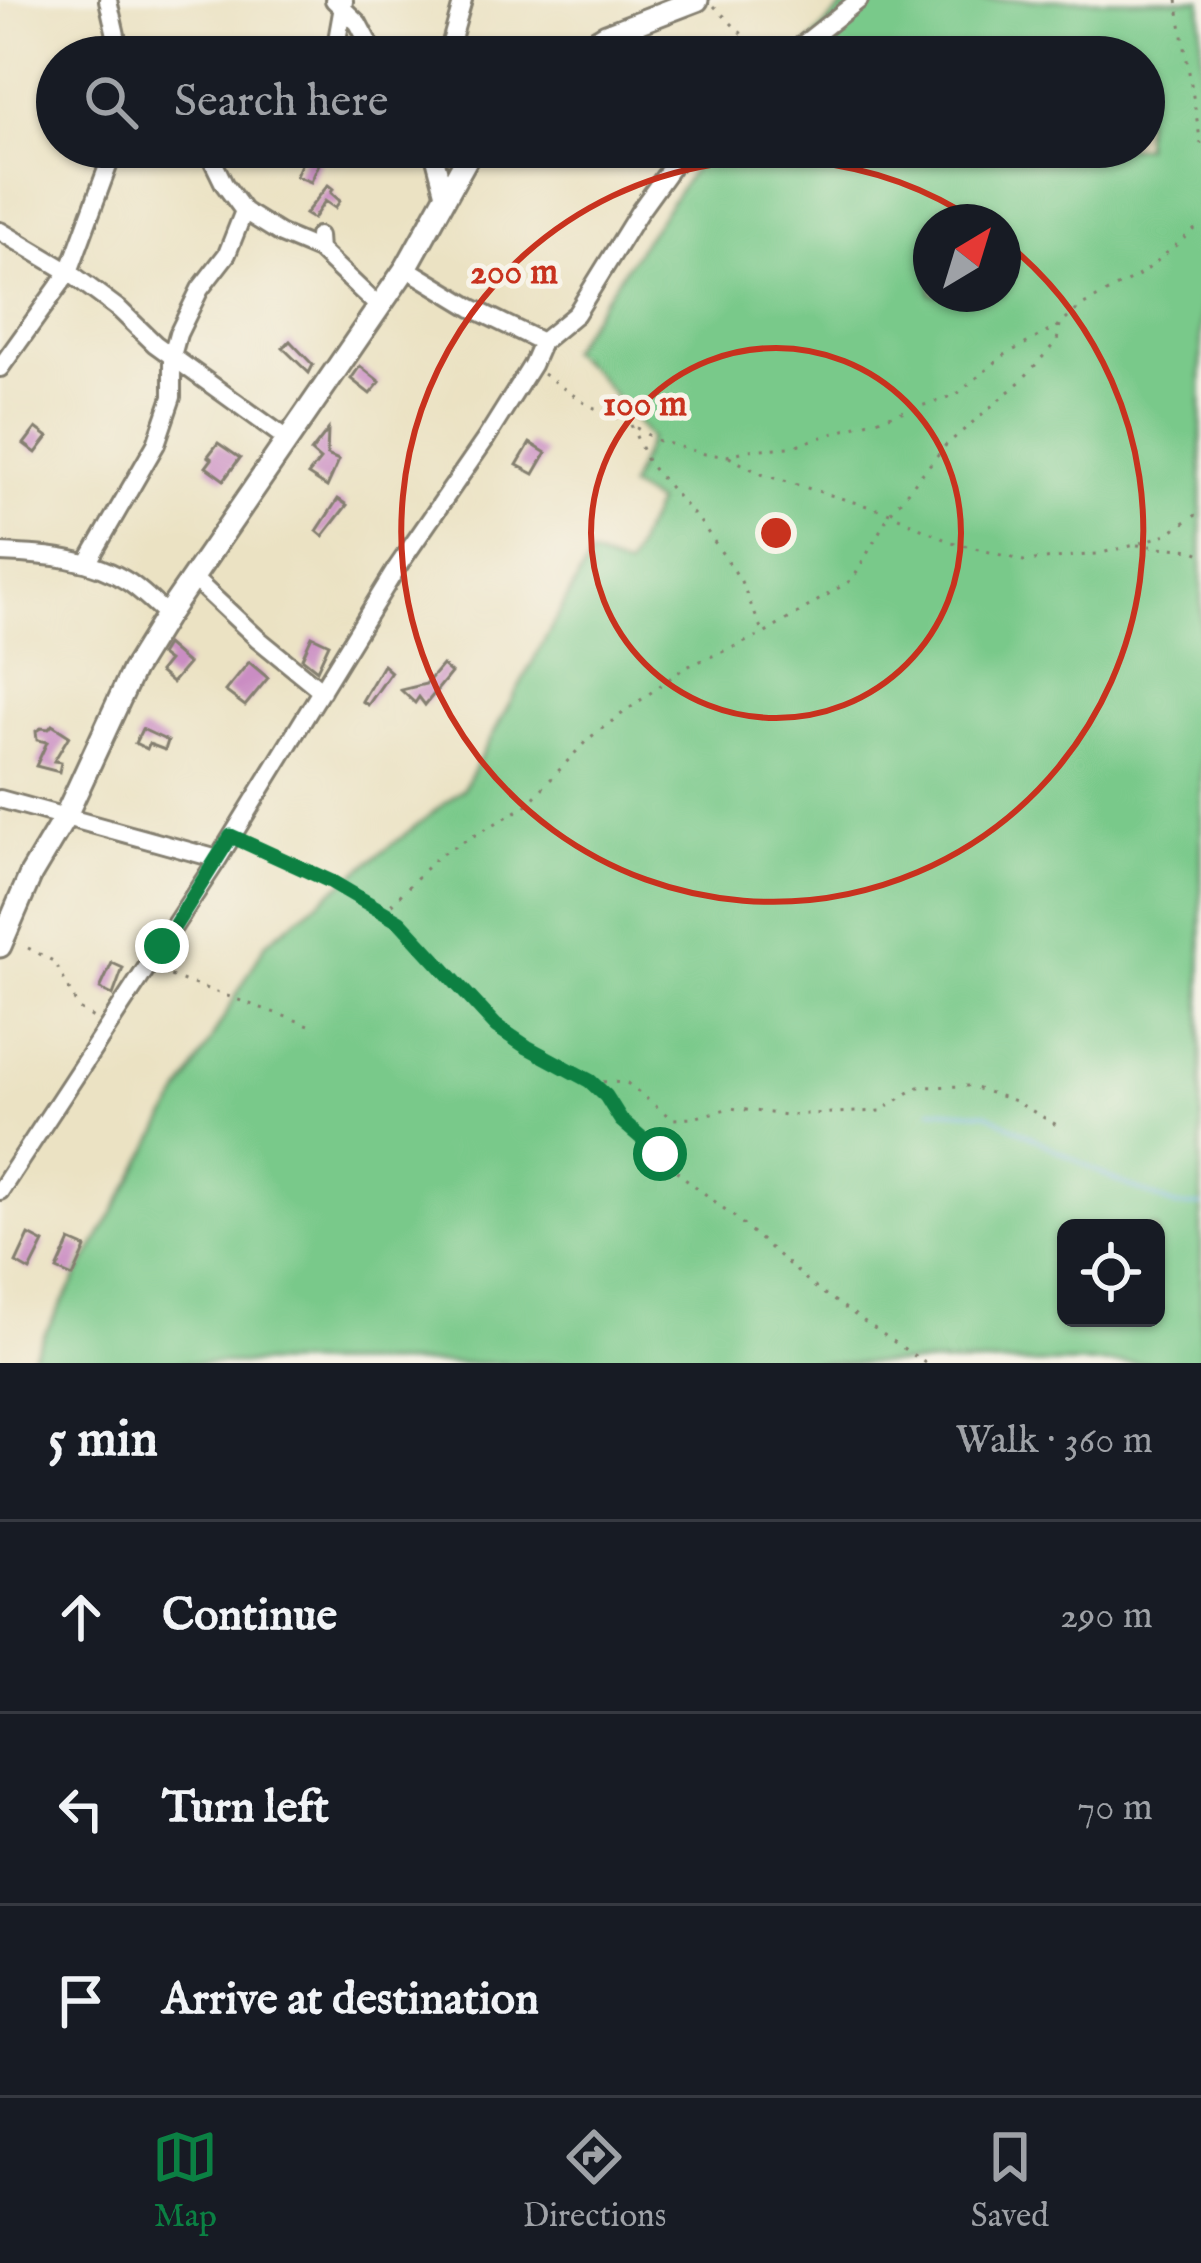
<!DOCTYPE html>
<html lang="en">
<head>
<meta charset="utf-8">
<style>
  :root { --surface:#171b24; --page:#242831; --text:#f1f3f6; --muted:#9ea1a6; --line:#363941; --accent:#0b8043 }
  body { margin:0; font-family:"IM FELL English",serif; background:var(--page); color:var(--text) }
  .controls { position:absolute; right:36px; bottom:36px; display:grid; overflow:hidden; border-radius:18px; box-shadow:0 3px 9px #0004 }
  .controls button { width:108px; height:108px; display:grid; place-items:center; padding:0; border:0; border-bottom:3px solid var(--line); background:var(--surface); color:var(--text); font:60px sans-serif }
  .compass { position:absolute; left:913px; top:204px; width:108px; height:108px; border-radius:50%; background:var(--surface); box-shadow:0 3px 9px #0004; rotate:38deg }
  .stop { position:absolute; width:36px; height:36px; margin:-27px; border:9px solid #0b8043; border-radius:50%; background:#fff }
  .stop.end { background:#0b8043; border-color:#fff; box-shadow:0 3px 12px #0008 }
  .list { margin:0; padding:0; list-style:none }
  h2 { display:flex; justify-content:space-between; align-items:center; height:156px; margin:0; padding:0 48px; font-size:51px }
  h2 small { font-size:39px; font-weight:400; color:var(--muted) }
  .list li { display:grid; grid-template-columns:78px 1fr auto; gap:36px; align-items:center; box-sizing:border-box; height:192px; padding:0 48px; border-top:3px solid var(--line) }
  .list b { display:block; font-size:45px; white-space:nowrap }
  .list em { font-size:39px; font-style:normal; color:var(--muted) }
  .icon { flex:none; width:66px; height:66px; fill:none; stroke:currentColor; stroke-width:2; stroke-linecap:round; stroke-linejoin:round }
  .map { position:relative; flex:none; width:1201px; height:1363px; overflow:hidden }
  .search { position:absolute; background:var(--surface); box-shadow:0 3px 9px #0004; left:36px; right:36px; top:36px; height:132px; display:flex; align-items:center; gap:30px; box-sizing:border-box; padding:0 42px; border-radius:66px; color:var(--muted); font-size:45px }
  .sheet { height:732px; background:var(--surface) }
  nav { display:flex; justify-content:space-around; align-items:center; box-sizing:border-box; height:168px; border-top:3px solid var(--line); background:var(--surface); font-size:33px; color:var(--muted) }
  nav a { display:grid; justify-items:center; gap:6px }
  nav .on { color:var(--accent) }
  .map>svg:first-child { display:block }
  .green { fill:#79c98a; stroke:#4a7253; stroke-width:3; fill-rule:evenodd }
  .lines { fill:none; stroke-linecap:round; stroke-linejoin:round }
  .stream { stroke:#76b4e9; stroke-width:3 }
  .building { fill:#ca8dc3 }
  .minor-casing { stroke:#847f70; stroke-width:22 }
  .major-casing { stroke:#847f70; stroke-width:27 }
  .path { stroke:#847f70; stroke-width:3; stroke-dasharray:3 9; stroke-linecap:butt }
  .minor { stroke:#fff; stroke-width:16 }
  .major { stroke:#fff; stroke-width:21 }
  .route { stroke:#0b8043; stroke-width:15 }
  .ring { fill:none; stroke:#c8321e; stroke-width:6 }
  .centre { fill:#c8321e; stroke:#f7f3e8; stroke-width:6 }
  .ring-label { font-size:36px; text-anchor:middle; font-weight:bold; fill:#c8321e; stroke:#f7f3e8; stroke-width:10; stroke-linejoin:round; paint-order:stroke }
</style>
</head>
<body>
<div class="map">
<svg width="1201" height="1363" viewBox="0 0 1201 1363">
  <rect width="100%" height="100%" fill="#f7f3e8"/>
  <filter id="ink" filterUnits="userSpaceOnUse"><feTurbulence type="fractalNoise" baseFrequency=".00833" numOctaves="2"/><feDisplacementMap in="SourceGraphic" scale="24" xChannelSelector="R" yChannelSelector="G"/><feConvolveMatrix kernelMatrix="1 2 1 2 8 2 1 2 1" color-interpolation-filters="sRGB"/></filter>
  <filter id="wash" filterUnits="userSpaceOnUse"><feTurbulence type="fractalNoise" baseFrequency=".004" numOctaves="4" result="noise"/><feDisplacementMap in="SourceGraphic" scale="48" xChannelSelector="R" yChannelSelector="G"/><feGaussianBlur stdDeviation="2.7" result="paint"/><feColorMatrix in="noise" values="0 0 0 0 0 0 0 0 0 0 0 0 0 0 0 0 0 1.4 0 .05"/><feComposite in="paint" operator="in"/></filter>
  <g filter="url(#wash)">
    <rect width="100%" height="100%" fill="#ebe2c3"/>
    <path class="green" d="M849 0H1201V1363H28L266 943 463 789 591 555 627 568 656 503 629 487 650 438 595 373 568 351 695 167 713 147H1144V57H796ZM931 222H1003V294H931ZM1066 1228H1156V1318H1066Z"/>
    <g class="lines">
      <path class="stream" d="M931 1109 986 1113 1108 1177 1176 1206H1201"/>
    </g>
    <g id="blocks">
      <path class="building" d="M306 153 321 159 311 182 296 176Z
        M328 185 333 189 331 193 340 201 335 208 325 201 313 219 305 214Z
        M290 341 313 365 309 373 283 348Z
        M360 366 380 382 370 394 351 379Z
        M36 428 48 437 36 453 24 444Z
        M328 430 327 455 339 460 327 487 308 475 320 460 311 452Z
        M218 443 240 458 224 480 206 467 212 459 208 456Z
        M530 443 546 453 534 474 517 465Z
        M338 499 347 505 323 536 317 531Z
        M312 636 329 644 317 670 302 658Z
        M166 645 188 664 172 683 159 672 168 661 160 655Z
        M249 662 268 678 245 706 225 691Z
        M383 665 391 672 368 705 362 701Z
        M442 665 451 673 425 705 419 697 415 703 401 690 426 684Z
        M52 725 69 736 54 761 61 762 59 772 36 766 47 742 37 740 36 731 41 728 49 729Z
        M142 729 168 741 165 750 149 744 147 749 135 743Z
        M112 963 123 968 113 995 100 989Z
        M29 1235 44 1243 30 1271 16 1263Z
        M70 1241 86 1248 73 1277 57 1270Z"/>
    </g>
  </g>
  <g filter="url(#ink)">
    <use href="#blocks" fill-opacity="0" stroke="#847f70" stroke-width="3"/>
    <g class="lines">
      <defs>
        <path id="minor" d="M108 0 121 57
          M334 0 358 23 376 57
          M334 57 344 1
          M447 57 463 0
          M787 57 859 0
          M429 147 435 158 445 196
          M244 211 281 234 319 250
          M0 231 69 272 120 310 155 344 288 440
          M318 236 319 250 379 307
          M406 268 472 308 542 342
          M0 368 69 272 115 147
          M0 553C45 555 91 557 130 583 143 592 155 604 167 615
          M88 562 156 444 172 397V356L178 334 200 289 227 254 244 211 224 184 206 147
          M193 578 257 638 322 691
          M0 799 218 859
          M0 1191 218 859 396 569 485 440 532 365 542 342 576 314 639 212 686 147"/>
        <path id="major" d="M569 57 606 35 697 0
          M0 946 31 874 65 817 133 670 167 615 406 268 473 147"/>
      </defs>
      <use href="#minor" class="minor-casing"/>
      <use href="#major" class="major-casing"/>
      <path class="path" d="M1177 0 1201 144
        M714 6 765 57
        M543 374 586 404 630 424 656 440 705 454 727 456 748 450 790 447 956 395 1003 356 1060 325 1080 307 1143 273 1201 224
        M631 425 648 463 702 524 740 579 763 633
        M729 457 761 474 890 513 948 541 1024 561 1097 554 1135 545 1166 534 1201 512
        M1137 545 1192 550 1201 554
        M243 842 332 882 400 922 496 1026 527 1047 590 1081 606 1096 621 1119 681 1175 737 1219 817 1289 925 1363
        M383 913 438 856 526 806 588 739 684 668 764 634 853 579 890 513 945 446 1022 380 1057 341 1060 325
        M28 948 55 962 79 1009 95 1019
        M159 972 315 1027
        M591 1081 627 1083 672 1119 693 1118 730 1108 786 1115 881 1111 917 1087 969 1086 1015 1101 1060 1127"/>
      <use href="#minor" class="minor"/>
      <use href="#major" class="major"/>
    </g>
  </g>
  <g class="lines" filter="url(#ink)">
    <path class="route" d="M162 946 231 836 332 882 400 922 496 1026 527 1047 590 1081 606 1096 621 1120 660 1154"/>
  </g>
  <g class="ring">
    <circle cx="776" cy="533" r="185"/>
    <path d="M1004 241A371 371 0 1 1 978 222"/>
  </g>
  <circle cx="776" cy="533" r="18" class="centre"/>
  <g class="ring-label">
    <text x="514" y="283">200 m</text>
    <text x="645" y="415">100 m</text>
  </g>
</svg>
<div class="controls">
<button><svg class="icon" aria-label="locate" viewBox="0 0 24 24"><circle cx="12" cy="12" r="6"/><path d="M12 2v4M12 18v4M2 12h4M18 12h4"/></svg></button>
</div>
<svg class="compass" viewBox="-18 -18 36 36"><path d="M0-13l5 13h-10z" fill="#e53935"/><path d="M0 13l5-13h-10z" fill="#9ea1a6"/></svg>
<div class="stop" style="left:660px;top:1154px"></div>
<div class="stop end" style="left:162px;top:946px"></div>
<div class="search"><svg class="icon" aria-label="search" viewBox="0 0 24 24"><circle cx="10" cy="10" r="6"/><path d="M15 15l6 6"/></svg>Search here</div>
</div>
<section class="sheet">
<h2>5 min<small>Walk · 360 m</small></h2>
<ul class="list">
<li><svg class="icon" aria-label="ahead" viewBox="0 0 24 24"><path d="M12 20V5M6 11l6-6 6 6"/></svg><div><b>Continue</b></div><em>290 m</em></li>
<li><svg class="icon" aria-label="left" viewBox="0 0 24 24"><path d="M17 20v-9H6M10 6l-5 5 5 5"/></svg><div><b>Turn left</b></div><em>70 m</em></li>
<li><svg class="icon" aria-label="arrive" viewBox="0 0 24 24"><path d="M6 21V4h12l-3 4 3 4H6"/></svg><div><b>Arrive at destination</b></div></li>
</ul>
</section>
<nav>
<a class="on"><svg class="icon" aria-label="map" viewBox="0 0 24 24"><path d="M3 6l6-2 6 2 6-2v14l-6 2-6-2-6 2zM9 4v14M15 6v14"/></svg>Map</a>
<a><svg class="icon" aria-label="directions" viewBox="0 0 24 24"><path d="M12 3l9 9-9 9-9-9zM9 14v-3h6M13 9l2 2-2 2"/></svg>Directions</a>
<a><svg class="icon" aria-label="saved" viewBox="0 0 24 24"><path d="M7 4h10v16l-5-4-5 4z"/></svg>Saved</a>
</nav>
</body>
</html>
